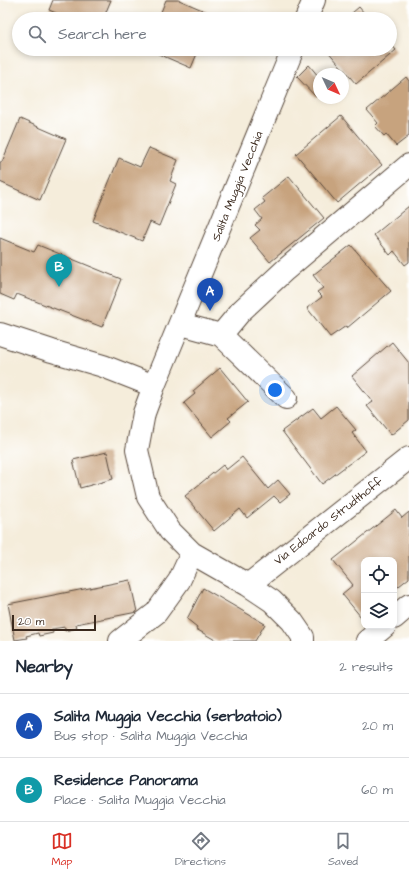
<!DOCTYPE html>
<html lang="en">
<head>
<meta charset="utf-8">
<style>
  :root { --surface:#fff; --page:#f6f6f7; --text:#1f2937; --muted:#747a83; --line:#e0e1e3; --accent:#d93025 }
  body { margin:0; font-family:"Architects Daughter",sans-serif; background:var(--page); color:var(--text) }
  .controls { position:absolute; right:12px; bottom:12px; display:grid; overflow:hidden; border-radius:8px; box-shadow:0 2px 6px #0003 }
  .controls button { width:36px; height:36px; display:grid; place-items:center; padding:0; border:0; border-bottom:1px solid var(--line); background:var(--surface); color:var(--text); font:20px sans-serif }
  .compass { position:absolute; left:313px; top:68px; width:36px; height:36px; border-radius:50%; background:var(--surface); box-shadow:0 2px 6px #0003; rotate:134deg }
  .scale { position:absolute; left:12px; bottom:10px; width:84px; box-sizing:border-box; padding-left:4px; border:2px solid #3b2a1e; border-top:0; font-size:11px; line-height:14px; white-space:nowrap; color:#3b2a1e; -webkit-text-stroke:3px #fff; paint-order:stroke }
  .you { position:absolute; left:275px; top:390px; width:14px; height:14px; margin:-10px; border:3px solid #fff; border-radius:50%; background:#1a73e8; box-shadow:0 0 0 6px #1a73e833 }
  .badge { display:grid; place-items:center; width:26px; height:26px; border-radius:50%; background:var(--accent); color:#fff; font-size:13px; font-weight:700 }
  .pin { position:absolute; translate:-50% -33px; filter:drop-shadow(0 1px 2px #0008) }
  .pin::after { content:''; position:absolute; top:21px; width:14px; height:12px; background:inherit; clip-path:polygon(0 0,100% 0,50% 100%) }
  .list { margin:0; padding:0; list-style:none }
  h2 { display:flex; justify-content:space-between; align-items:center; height:52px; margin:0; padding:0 16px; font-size:17px }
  h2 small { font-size:13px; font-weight:400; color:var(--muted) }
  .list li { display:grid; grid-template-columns:26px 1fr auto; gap:12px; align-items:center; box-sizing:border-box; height:64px; padding:0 16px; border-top:1px solid var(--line) }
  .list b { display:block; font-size:15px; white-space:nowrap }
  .list p { margin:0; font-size:13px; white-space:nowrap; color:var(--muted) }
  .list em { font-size:13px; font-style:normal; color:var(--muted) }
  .icon { flex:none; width:22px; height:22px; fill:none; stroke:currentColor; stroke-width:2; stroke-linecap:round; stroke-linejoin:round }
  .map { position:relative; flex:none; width:409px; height:641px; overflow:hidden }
  .search { position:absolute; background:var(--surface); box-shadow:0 2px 6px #0003; left:12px; right:12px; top:12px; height:44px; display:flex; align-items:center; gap:10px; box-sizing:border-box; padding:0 14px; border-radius:22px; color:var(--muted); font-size:15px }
  .sheet { height:180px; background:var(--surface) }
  nav { display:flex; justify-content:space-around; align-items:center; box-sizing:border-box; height:56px; border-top:1px solid var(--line); background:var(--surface); font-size:11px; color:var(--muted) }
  nav a { display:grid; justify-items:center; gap:2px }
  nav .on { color:var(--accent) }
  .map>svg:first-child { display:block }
  .building { fill:#c7a37e }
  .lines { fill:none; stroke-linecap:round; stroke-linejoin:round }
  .street-casing { stroke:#57473a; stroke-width:24 }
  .street { stroke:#fff; stroke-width:22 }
  .labels { text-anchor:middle; stroke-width:3.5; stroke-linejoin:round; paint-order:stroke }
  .street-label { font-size:12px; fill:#3b2a1e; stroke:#fff }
</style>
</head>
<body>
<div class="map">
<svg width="409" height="641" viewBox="0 0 409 641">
  <rect width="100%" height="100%" fill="#fff"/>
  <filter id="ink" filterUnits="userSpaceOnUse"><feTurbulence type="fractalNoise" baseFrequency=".025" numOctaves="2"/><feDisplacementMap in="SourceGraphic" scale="8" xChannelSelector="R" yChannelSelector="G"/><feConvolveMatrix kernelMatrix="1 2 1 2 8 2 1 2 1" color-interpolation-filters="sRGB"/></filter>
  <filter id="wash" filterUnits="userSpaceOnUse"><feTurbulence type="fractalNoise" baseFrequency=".012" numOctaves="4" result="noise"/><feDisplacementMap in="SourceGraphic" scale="16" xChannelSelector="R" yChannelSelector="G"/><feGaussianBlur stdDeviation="0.9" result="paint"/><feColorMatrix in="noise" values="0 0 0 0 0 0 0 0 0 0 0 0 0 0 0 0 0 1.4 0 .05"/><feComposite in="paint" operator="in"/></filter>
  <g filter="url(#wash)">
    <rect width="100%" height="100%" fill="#f5eddb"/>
    <g id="blocks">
      <path class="building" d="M53 0H111L103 19H70L49 10Z
        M166 0H179L214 15 212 19H158Z
        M359 7 369 19H345Z
        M390 43 396 50 356 84 326 49H390Z
        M147 49H199L191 68Z
        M309 65 319 77V94L316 97 297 77Z
        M406 77 409 81V136L396 146 386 134 384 136 375 126 378 123 367 110Z
        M341 116 382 165 337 203 296 154Z
        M20 119 66 139 40 200 0 182V162H2Z
        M149 148 178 160 170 181 176 184 159 226 150 222 142 241 93 221 119 158 140 167Z
        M289 176 324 218 270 262 250 238 260 230 255 225 262 219 255 210 265 202 262 198Z
        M409 206V262L405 265 394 251 390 255 374 235Z
        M0 238 34 252 38 245 121 279 102 327 17 294 14 300 0 294Z
        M351 245 391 291 347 328 346 326 330 337 307 308 322 297 317 292 323 288 313 275Z
        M392 342 409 363V420L391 435 367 406 373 402 352 376Z
        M220 368 248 402 228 418 231 421 212 437 184 403 195 394 193 391Z
        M336 406 356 430 352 433 366 451 322 484 282 431 313 408 321 418Z
        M107 452 113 479 80 488 73 460Z
        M242 457 268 489 278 480 290 494 280 502 274 496 247 518 240 509 214 531 185 496 223 465 226 470Z
        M396 510 402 518 409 512V578L394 590V560H364V614L361 617 342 594 353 585 333 560Z
        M130 580 137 612 76 624 77 628 65 631V627L52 629 53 633 39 636 38 633 26 636 27 638 15 640 8 604Z
        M203 588 265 624 255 641H217L196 629 197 627 187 619Z"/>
    </g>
  </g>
  <g filter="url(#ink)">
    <use href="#blocks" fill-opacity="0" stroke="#57473a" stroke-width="1"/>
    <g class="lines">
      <defs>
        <path id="street" d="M306 19 314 0
          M293 49 154 386 144 413 137 450 148 497 170 531 192 553 248 585 272 601 292 621 303 637V641
          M181 324 221 335 286 398
          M0 334 52 351 103 366 154 386
          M221 335 241 311 285 270 409 165
          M248 585 409 458
          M394 618 409 605
          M120 641 156 613 179 581 192 553
          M367 641 385 626"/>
      </defs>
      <use href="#street" class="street-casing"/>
      <use href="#street" class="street"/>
    </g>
  </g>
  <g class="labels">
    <g class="street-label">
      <text transform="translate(237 186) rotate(-68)" y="4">Salita Muggia Vecchia</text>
      <text transform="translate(328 521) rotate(-38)" y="4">Via Edoardo Strudthoff</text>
    </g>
  </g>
</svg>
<div class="controls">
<button><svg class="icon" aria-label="locate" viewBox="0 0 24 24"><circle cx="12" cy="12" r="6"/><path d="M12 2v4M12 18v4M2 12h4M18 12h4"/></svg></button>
<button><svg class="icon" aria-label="layers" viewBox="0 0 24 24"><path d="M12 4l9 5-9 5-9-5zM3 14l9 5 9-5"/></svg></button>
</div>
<svg class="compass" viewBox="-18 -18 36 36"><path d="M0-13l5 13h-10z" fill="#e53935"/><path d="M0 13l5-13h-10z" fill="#747a83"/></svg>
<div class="scale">20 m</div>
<div class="you"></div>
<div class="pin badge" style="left:210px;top:311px;background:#1a4fb4">A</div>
<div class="pin badge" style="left:59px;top:287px;background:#0f9aa8">B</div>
<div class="search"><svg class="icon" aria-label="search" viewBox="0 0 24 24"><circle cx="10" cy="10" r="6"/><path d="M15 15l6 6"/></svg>Search here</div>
</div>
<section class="sheet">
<h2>Nearby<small>2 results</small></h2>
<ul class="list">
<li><span class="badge" style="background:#1a4fb4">A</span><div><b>Salita Muggia Vecchia (serbatoio)</b><p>Bus stop · Salita Muggia Vecchia</p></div><em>20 m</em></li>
<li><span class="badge" style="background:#0f9aa8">B</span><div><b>Residence Panorama</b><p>Place · Salita Muggia Vecchia</p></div><em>60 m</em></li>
</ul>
</section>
<nav>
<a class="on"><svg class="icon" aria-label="map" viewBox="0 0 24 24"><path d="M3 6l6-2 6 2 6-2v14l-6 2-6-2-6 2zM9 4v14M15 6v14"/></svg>Map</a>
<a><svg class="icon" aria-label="directions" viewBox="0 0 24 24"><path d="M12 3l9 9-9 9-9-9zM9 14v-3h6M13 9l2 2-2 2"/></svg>Directions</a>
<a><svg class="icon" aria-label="saved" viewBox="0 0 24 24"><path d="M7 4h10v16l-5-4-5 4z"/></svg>Saved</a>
</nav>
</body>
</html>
